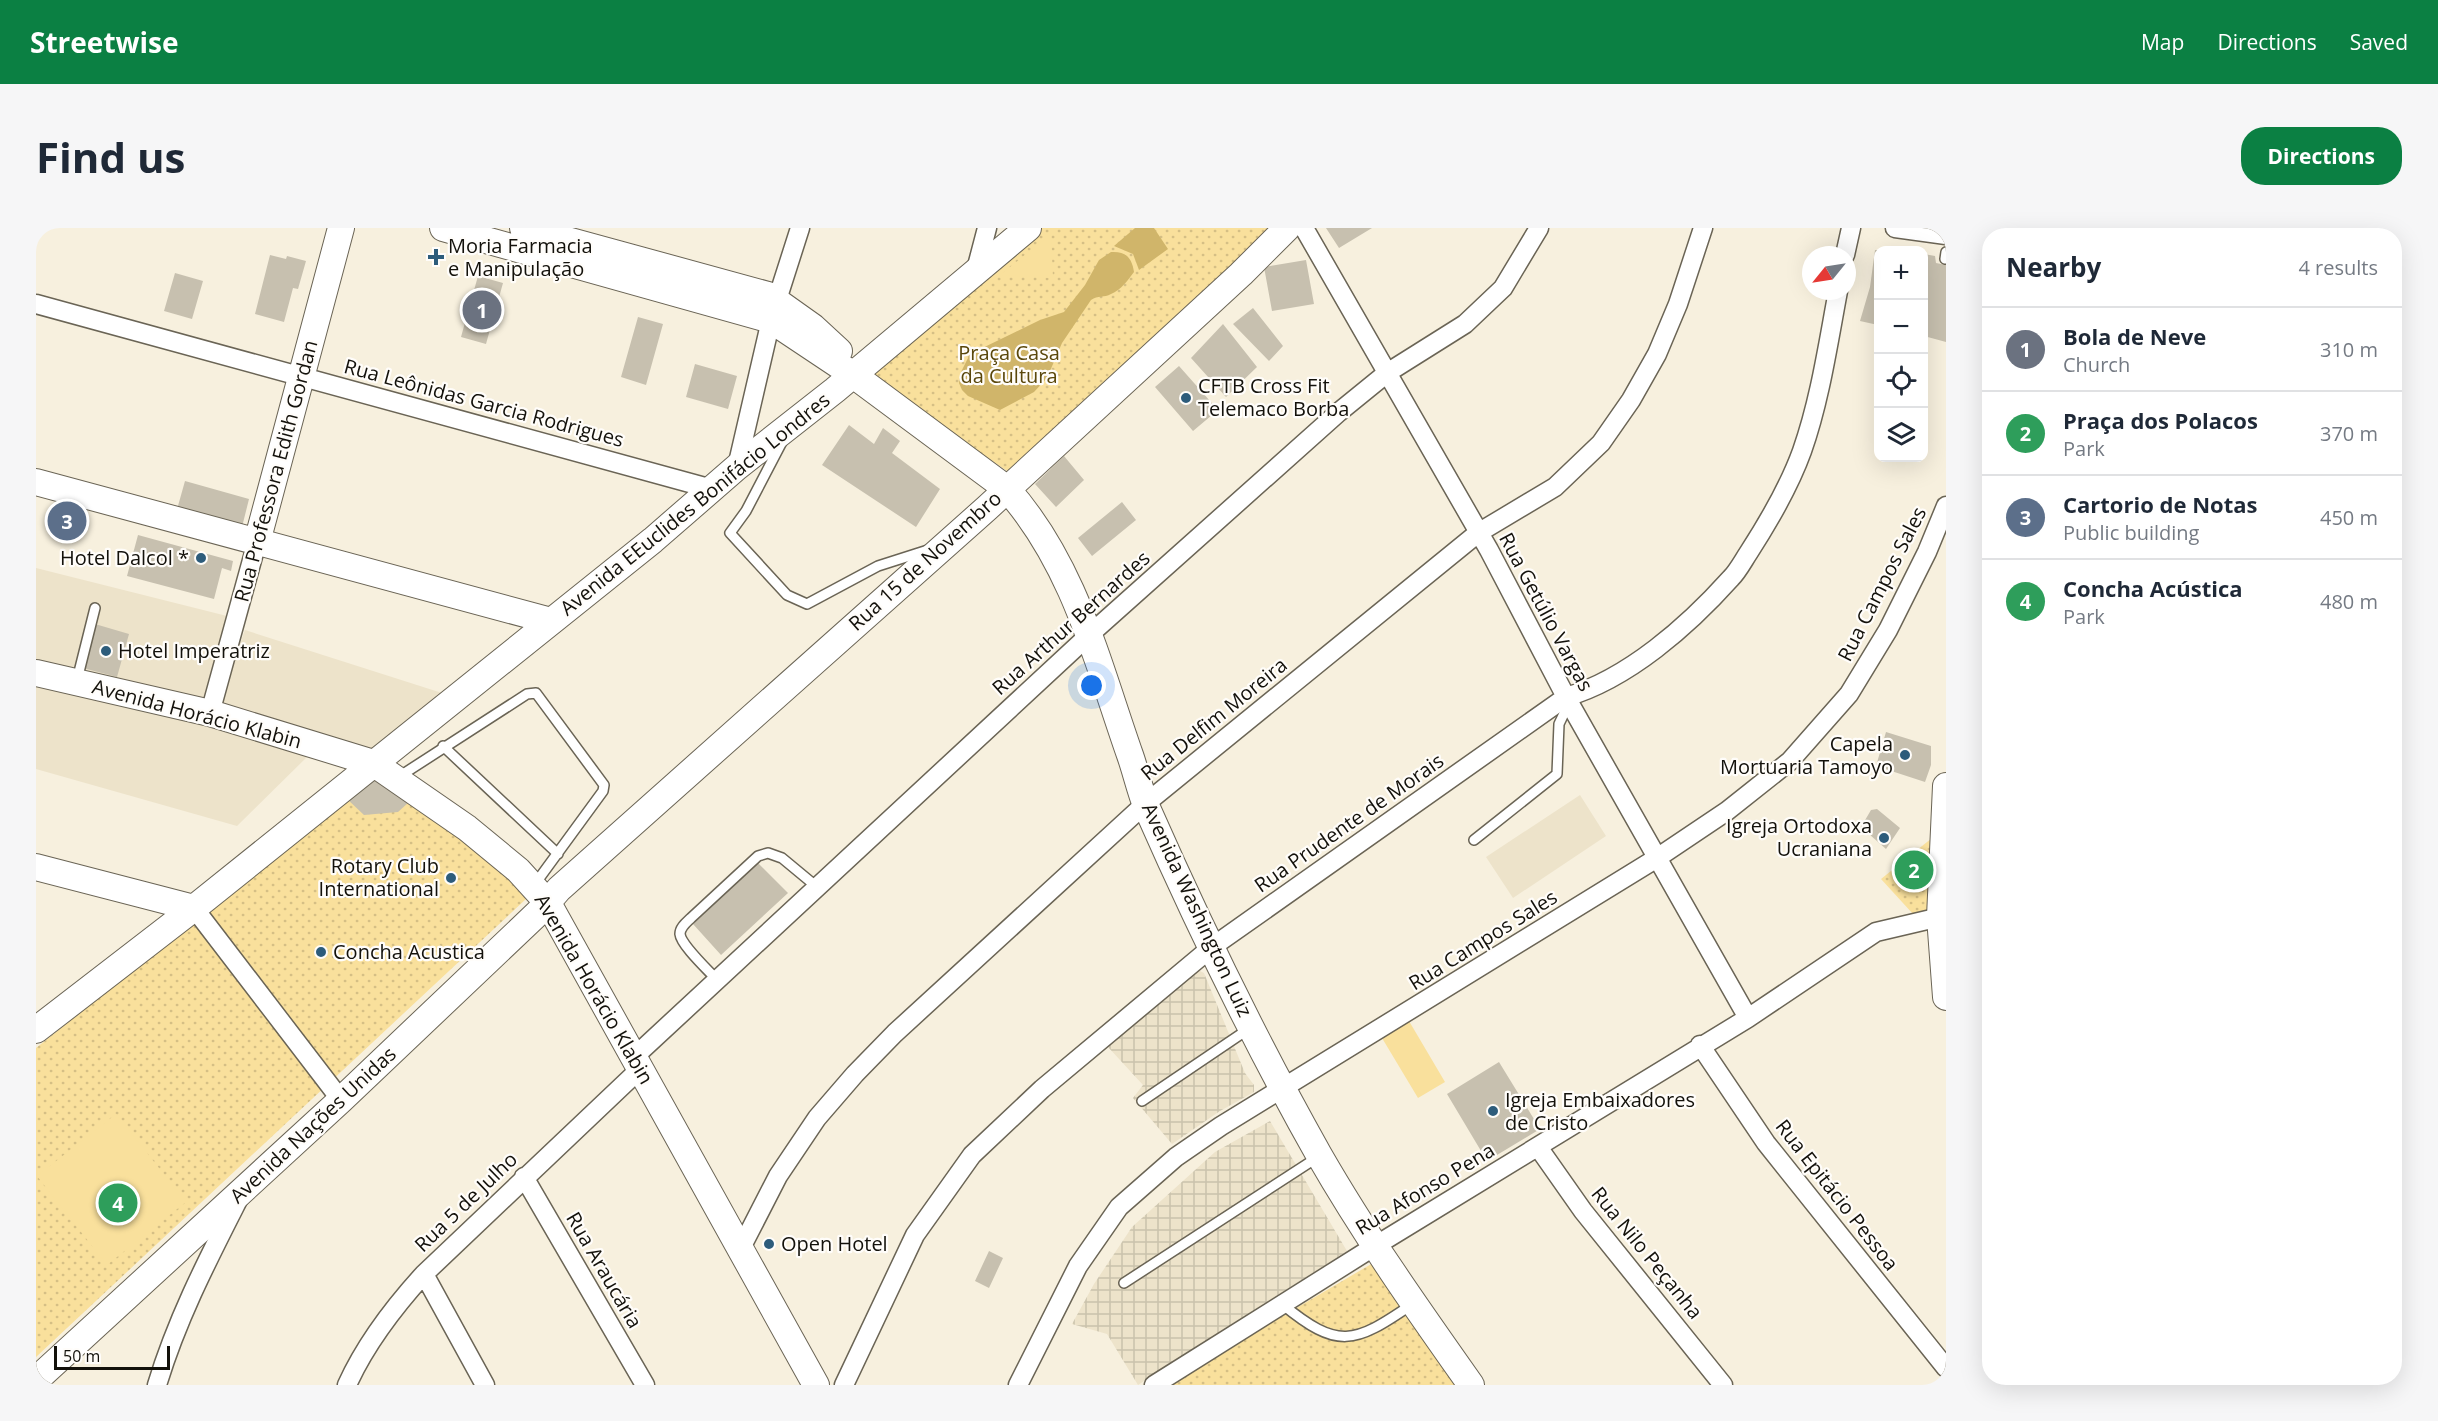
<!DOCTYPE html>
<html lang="en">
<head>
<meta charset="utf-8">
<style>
  :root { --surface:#fff; --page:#f6f6f7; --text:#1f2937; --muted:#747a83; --line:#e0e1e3; --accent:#0b8043 }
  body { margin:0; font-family:"Open Sans",sans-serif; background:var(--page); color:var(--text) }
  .controls { position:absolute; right:18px; top:18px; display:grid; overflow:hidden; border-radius:12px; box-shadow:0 6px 24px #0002 }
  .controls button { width:54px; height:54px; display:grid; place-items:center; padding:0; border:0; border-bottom:2px solid var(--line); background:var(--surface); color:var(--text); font:30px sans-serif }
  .compass { position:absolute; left:1766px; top:18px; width:54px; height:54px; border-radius:50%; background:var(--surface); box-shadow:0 6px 24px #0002; rotate:240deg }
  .scale { position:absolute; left:18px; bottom:15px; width:116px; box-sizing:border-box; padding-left:6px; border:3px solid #13110b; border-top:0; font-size:16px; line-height:21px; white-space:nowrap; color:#13110b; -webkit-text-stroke:4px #fffdfa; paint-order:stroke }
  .you { position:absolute; left:1056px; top:458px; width:21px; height:21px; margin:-15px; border:4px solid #fff; border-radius:50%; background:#1a73e8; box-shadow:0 0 0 9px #1a73e833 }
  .badge { display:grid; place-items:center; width:39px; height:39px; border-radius:50%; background:var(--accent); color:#fff; font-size:20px; font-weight:700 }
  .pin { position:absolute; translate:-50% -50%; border:3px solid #fff; box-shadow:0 2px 6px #0006 }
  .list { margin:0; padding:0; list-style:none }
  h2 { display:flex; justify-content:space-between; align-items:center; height:78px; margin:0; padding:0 24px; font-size:26px }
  h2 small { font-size:20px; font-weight:400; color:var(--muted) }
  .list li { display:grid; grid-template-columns:39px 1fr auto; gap:18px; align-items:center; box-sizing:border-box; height:84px; padding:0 24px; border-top:2px solid var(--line) }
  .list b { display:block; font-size:22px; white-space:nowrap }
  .list p { margin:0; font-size:20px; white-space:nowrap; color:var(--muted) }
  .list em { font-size:20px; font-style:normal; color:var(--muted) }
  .icon { flex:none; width:33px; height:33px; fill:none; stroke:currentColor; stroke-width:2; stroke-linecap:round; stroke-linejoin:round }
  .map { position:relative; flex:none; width:1910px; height:1157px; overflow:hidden; border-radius:24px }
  header { display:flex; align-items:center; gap:36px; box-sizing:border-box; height:84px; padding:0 30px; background:var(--accent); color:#fff }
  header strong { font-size:28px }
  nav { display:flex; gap:33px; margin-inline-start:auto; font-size:21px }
  .intro { display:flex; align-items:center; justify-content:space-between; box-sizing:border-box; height:144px; padding:0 36px }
  h1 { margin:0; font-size:42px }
  .button { padding:15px 27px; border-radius:24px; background:var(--accent); color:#fff; font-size:21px; font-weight:700 }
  main { display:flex; gap:36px; padding:0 36px }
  aside { flex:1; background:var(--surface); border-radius:24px; box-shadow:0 6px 24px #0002 }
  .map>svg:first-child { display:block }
  .built { fill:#ede3ca }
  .industrial { fill:url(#industrial-grid) }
  .park { fill:url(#park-dots) }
  .garden { fill:#f9e09c }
  .water { fill:#d0b56a }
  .building { fill:#c7c0af }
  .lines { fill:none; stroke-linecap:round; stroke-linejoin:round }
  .lane-casing { stroke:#6a6455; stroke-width:12 }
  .street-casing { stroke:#6a6455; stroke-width:21 }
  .secondary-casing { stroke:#6a6455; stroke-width:28 }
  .lane { stroke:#fff; stroke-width:9 }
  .street { stroke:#fff; stroke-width:18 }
  .secondary { stroke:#fff; stroke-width:26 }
  .poi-dot { fill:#2d5c7b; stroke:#fffdfa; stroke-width:2 }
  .labels { text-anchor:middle; stroke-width:4.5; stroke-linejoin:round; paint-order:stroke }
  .poi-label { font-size:20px; fill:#13110b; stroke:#fffdfa; text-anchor:start }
  .park-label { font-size:20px; fill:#5a470b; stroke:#fffdfa }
  .street-label { font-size:20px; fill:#13110b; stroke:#fffdfa }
</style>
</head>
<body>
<header>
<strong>Streetwise</strong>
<nav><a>Map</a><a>Directions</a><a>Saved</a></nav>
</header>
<div class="intro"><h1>Find us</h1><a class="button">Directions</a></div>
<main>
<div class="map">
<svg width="1910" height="1157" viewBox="0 0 1910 1157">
  <defs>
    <pattern id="industrial-grid" width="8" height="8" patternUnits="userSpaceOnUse" patternTransform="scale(1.5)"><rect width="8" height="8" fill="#ede3ca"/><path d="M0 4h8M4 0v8" fill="none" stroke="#cac2ac"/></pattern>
    <pattern id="park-dots" width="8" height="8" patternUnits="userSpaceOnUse" patternTransform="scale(1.5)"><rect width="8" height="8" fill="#f9e09c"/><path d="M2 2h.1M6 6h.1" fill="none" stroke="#d5bf85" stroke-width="1.8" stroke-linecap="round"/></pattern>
  </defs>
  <rect width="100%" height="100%" fill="#f7f0de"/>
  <path class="built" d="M0 340 195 389 171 482 0 438Z
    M209 402 406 465 328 528 179 483Z
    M0 451 173 492 272 528 201 598 0 541Z
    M1544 567 1570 608 1477 670 1450 629Z"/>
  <path class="industrial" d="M1162 742 1168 745 1209 845 1218 857V864L1184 883 1136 916 1097 870 1107 857 1072 819Z
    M1234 893 1311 1023 1102 1157 1071 1106 1036 1096 1058 1056 1096 999 1179 924Z"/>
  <path class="park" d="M1004 0H1242L980 249 825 144Z
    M334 553 455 620 490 671 0 1129V820Z
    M1896 610 1904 689 1877 686 1845 651Z
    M1337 1035 1427 1157H1129Z"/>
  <path class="garden" d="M1015 6 1017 50 964 47Z
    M1373 793 1409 854 1382 870 1346 810Z
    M80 886 150 974 71 1037 1 948Z"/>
  <path class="water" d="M1099 0H1118L1132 21 1103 42 1097 26 1078 18Z
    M1075 24C1090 23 1096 30 1098 44 1092 52 1085 62 1075 66 1068 70 1062 67 1055 72L1026 115 1011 150 998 164 964 182 932 168 926 162 923 155 925 144 934 126 1004 92 1028 84 1049 57 1063 32Z"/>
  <path class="building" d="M1290 0H1336L1303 20Z
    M1839 22H1842V97L1824 93 1834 59Z
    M1888 26 1899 28 1900 35 1910 37V114L1888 108Z
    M234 27 250 31 251 28 270 33 262 61 257 60 248 94 219 86Z
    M1270 32 1278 76 1236 83 1228 39Z
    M139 45 167 53 156 91 128 83Z
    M442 48 467 55 450 116 425 109Z
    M1217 80 1247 118 1233 133 1197 96Z
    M602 89 627 96 610 157 585 149Z
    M1187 96 1221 139 1190 169 1155 130Z
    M659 136 701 148 692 181 650 169Z
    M1143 138 1182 182 1157 203 1119 159Z
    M813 197 838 216 847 200 864 213 856 225 904 261 880 299 786 237Z
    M1028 228 1048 252 1020 279 999 256Z
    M149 253 213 271 205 303 140 285Z
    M1086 274 1100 292 1056 328 1042 310Z
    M102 307 197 333 195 343 186 340 178 371 91 348Z
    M59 396 93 406 81 449 47 440Z
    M1850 504 1895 518V537L1889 554 1840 538Z
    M338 547 373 574 362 584 328 587 310 570Z
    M1841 581 1864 600 1850 621 1825 599 1835 582Z
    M722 635 752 665 685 727 657 696Z
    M1463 834 1504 901 1451 933 1411 866Z
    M953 1023 967 1030 953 1060 939 1053Z"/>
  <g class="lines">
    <defs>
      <path id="lane" d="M1909 31 1910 24
        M746 214 710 283 694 305 751 367 771 376 842 338 892 322
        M41 452 59 380
        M407 518 522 626
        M361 550 491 466 500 465 568 557 567 563 499 656
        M1438 612 1521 546 1523 496 1533 475
        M681 752C672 742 645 717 644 706 644 699 651 694 655 690L722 628 732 625 746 630 781 659
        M1106 873 1214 800
        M1088 1055 1282 929
        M1246 1076C1302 1122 1318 1116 1375 1077"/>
      <path id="street" d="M1268 0 1453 322 1530 469 1712 790
        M1859 0 1910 7
        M1809 27 1815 0
        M940 42 951 0
        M741 72 764 0
        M0 76 676 261
        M701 239 735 92
        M174 485 221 314
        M158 680 305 872
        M1664 817 1730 915 1910 1140
        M597 830 1052 408 1303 184 1351 145 1429 96 1467 60 1503 0
        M1502 919 1547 983 1687 1157
        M488 949 609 1157
        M704 1022 742 948 781 890 819 846 859 805 1109 576 1442 305 1519 259 1565 215 1595 172 1621 126 1642 76 1667 0
        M388 1046 449 1157
        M121 1157C141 1091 171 1033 202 972
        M311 1157C330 1115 357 1080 388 1046L604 841
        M808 1157 879 1007 936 927 1006 861 1176 719 1530 469C1592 451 1652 398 1695 350 1702 343 1707 333 1713 324 1733 293 1753 259 1766 223 1784 172 1792 116 1802 63
        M982 1157 1042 1038 1083 979 1140 929 1185 898 1621 630 1691 583 1754 533 1813 466 1852 402 1891 324 1910 278
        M1118 1157 1339 1018 1712 790 1840 704 1904 689"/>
      <path id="secondary" d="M407 0 735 92 816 146 971 261C1038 336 1061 433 1094 527 1100 544 1104 563 1111 580 1163 698 1220 815 1283 927 1329 1007 1382 1082 1435 1157
        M487 0 732 67 777 99 803 123
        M0 254 515 393
        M221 314 305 0
        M0 445 174 485 337 535 431 600 482 642 512 675 780 1157
        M1910 558 1904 689 1910 769
        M0 639 158 680
        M0 802 158 680 617 312 701 239 799 162 992 0
        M0 1152 305 872 505 682 523 661 951 280 1205 46 1251 0"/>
    </defs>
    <use href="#lane" class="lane-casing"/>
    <use href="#street" class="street-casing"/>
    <use href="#secondary" class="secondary-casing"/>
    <use href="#lane" class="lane"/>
    <use href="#street" class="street"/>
    <use href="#secondary" class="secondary"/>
  </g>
  <g class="poi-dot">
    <path d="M397 20h6v6h6v6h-6v6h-6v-6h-6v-6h6z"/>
    <circle cx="1150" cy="170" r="6"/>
    <circle cx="165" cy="330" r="6"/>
    <circle cx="70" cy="423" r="6"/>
    <circle cx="1869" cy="527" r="6"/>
    <circle cx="1848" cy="610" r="6"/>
    <circle cx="415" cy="650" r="6"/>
    <circle cx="285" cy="724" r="6"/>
    <circle cx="1457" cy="883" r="6"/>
    <circle cx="733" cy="1016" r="6"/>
  </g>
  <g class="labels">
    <g class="poi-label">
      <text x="412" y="25">Moria Farmacia<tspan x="412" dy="23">e Manipulação</tspan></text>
      <text x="1162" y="165">CFTB Cross Fit<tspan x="1162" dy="23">Telemaco Borba</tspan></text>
      <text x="153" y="337" text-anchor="end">Hotel Dalcol *</text>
      <text x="82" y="430">Hotel Imperatriz</text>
      <text x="1857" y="523" text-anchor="end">Capela<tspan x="1857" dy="23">Mortuaria Tamoyo</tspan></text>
      <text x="1836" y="605" text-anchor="end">Igreja Ortodoxa<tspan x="1836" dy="23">Ucraniana</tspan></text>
      <text x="403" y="645" text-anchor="end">Rotary Club<tspan x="403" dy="23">International</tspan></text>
      <text x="297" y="731">Concha Acustica</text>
      <text x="1469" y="879">Igreja Embaixadores<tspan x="1469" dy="23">de Cristo</tspan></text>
      <text x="745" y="1023">Open Hotel</text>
    </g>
    <g class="park-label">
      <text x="973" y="132">Praça Casa<tspan x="973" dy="23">da Cultura</tspan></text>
    </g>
    <g class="street-label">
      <text transform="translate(448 175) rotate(15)" y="7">Rua Leônidas Garcia Rodrigues</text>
      <text transform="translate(240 243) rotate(-75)" y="7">Rua Professora Edith Gordan</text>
      <text transform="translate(659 276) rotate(-39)" y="7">Avenida EEuclides Bonifácio Londres</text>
      <text transform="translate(889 333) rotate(-42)" y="7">Rua 15 de Novembro</text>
      <text transform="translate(1846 356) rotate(-63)" y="7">Rua Campos Sales</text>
      <text transform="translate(1510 384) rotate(62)" y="7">Rua Getúlio Vargas</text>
      <text transform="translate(1035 395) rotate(-42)" y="7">Rua Arthur Bernardes</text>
      <text transform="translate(161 486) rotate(15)" y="7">Avenida Horácio Klabin</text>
      <text transform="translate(1178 491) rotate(-39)" y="7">Rua Delfim Moreira</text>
      <text transform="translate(1313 595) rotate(-35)" y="7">Rua Prudente de Morais</text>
      <text transform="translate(1161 682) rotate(65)" y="7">Avenida Washington Luiz</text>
      <text transform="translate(1447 712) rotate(-32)" y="7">Rua Campos Sales</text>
      <text transform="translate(558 761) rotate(60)" y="7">Avenida Horácio Klabin</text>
      <text transform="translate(277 897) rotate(-43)" y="7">Avenida Nações Unidas</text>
      <text transform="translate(1389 961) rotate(-31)" y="7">Rua Afonso Pena</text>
      <text transform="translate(1801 967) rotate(52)" y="7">Rua Epitácio Pessoa</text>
      <text transform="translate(430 974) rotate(-44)" y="7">Rua 5 de Julho</text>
      <text transform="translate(1611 1025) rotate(51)" y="7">Rua Nilo Peçanha</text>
      <text transform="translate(568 1042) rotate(60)" y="7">Rua Araucária</text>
    </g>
  </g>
</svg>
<div class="controls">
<button>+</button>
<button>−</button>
<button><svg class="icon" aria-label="locate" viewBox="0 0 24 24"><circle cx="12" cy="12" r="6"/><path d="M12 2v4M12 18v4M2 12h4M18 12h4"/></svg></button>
<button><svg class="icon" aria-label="layers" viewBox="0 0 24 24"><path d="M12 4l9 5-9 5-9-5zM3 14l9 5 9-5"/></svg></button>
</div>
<svg class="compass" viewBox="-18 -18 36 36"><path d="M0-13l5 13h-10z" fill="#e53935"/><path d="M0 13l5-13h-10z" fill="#747a83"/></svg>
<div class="scale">50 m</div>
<div class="you"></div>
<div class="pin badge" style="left:446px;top:82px;background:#6b7280">1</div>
<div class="pin badge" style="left:1878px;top:642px;background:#2e9e5b">2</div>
<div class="pin badge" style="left:31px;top:293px;background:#5c6f8a">3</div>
<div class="pin badge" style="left:82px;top:975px;background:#2e9e5b">4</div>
</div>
<aside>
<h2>Nearby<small>4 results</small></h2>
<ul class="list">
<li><span class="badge" style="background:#6b7280">1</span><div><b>Bola de Neve</b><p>Church</p></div><em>310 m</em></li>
<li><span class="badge" style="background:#2e9e5b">2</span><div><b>Praça dos Polacos</b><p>Park</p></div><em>370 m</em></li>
<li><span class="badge" style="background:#5c6f8a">3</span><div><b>Cartorio de Notas</b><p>Public building</p></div><em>450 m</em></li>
<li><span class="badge" style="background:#2e9e5b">4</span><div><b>Concha Acústica</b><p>Park</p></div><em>480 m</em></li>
</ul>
</aside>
</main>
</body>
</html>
